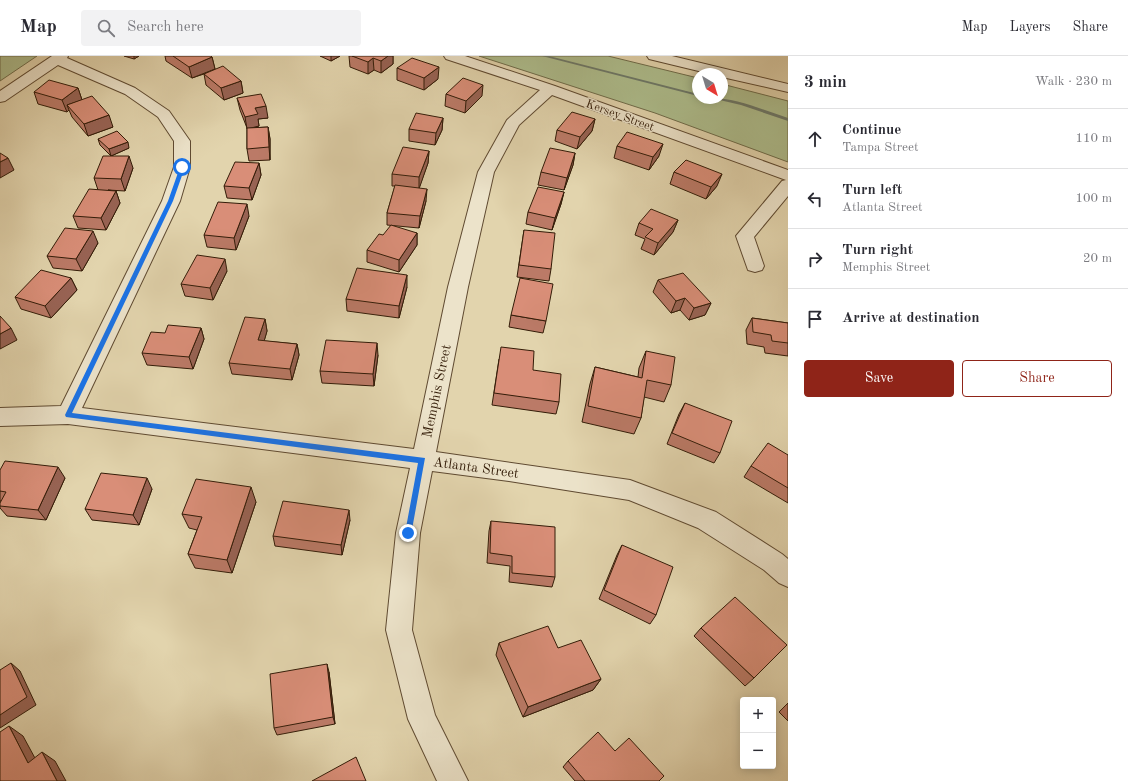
<!DOCTYPE html>
<html lang="en">
<head>
<meta charset="utf-8">
<style>
  :root { --surface:#fff; --page:#f2f2f3; --text:#2b2b33; --muted:#7c7c81; --line:#e1e1e2; --accent:#8f2418 }
  body { margin:0; font-family:"Old Standard TT",serif; background:var(--page); color:var(--text) }
  .controls { position:absolute; right:12px; bottom:12px; display:grid; overflow:hidden; border-radius:4px; box-shadow:0 2px 10px #0003 }
  .controls button { width:36px; height:36px; display:grid; place-items:center; padding:0; border:0; border-bottom:1px solid var(--line); background:var(--surface); color:var(--text); font:20px sans-serif }
  .compass { position:absolute; left:692px; top:12px; width:36px; height:36px; border-radius:50%; background:var(--surface); box-shadow:0 2px 10px #0003; rotate:142deg }
  .stop { position:absolute; width:12px; height:12px; margin:-9px; border:3px solid #1a73e8; border-radius:50%; background:#fff }
  .stop.end { background:#1a73e8; border-color:#fff; box-shadow:0 1px 4px #0008 }
  .list { margin:0; padding:0; list-style:none }
  h2 { display:flex; justify-content:space-between; align-items:center; height:52px; margin:0; padding:0 16px; font-size:17px }
  h2 small { font-size:13px; font-weight:400; color:var(--muted) }
  .list li { display:grid; grid-template-columns:26px 1fr auto; gap:12px; align-items:center; box-sizing:border-box; height:60px; padding:0 16px; border-top:1px solid var(--line) }
  .list b { display:block; font-size:15px; white-space:nowrap }
  .list p { margin:0; font-size:13px; white-space:nowrap; color:var(--muted) }
  .list em { font-size:13px; font-style:normal; color:var(--muted) }
  .actions { display:flex; gap:8px; padding:12px 16px }
  .actions a { flex:1; padding:9px 0; border:1px solid var(--accent); border-radius:4px; text-align:center; font-size:14px; color:var(--accent) }
  .actions .main { background:var(--accent); color:#fff }
  .icon { flex:none; width:22px; height:22px; fill:none; stroke:currentColor; stroke-width:2; stroke-linecap:round; stroke-linejoin:round }
  .map { position:relative; flex:none; width:788px; height:725px; overflow:hidden }
  header { display:flex; align-items:center; gap:24px; box-sizing:border-box; height:56px; padding:0 20px; background:var(--surface); border-bottom:1px solid var(--line) }
  header strong { font-size:19px }
  nav { display:flex; gap:22px; margin-inline-start:auto; font-size:14px }
  .search { width:280px; height:36px; background:var(--page); display:flex; align-items:center; gap:10px; box-sizing:border-box; padding:0 14px; border-radius:4px; color:var(--muted); font-size:15px }
  main { display:flex }
  aside { flex:1; background:var(--surface) }
  .map>svg:first-child { display:block }
  .green { fill:#aebe8e; stroke:#706d4b }
  .lines { fill:none; stroke-linecap:round; stroke-linejoin:round }
  .stream { fill:#6e7a6a; fill-rule:evenodd }
  .minor-casing { stroke:#5f4a31; stroke-width:2 }
  .minor { fill:#ece3ca; fill-rule:evenodd }
  .wall { fill:#bb7a67; stroke:#331c08 }
  .shaded-wall { fill:#986354; stroke:#331c08 }
  .building { fill:#d98e78; stroke:#331c08 }
  .route { fill:#1a73e8 }
  .labels { text-anchor:middle; stroke-width:3; stroke-linejoin:round; paint-order:stroke }
  .far-street-label { font-size:12px; fill:#331c08; stroke:#ece3ca }
  .street-label { font-size:14px; fill:#331c08; stroke:#ece3ca }
</style>
</head>
<body>
<header>
<strong>Map</strong>
<div class="search"><svg class="icon" aria-label="search" viewBox="0 0 24 24"><circle cx="10" cy="10" r="6"/><path d="M15 15l6 6"/></svg>Search here</div>
<nav><a>Map</a><a>Layers</a><a>Share</a></nav>
</header>
<main>
<div class="map">
<svg width="788" height="725" viewBox="0 0 788 725">
  <rect width="100%" height="100%" fill="#e2d4ad"/>
  <filter id="stains"><feTurbulence type="fractalNoise" baseFrequency=".005" numOctaves="4"/><feColorMatrix values="0 0 0 0 .2 0 0 0 0 .09 0 0 0 0 .02 0 0 0 .5 -.17"/></filter>
  <radialGradient id="worn" r=".72"><stop offset=".6" stop-color="#630" stop-opacity="0"/><stop offset="1" stop-color="#630" stop-opacity=".3"/></radialGradient>
  <path class="green" d="M0 0H37L0 25Z
    M479 0H608L698 22V42H722V28L788 45V106L655 57Z"/>
  <g class="lines">
    <path class="stream" d="M542 0H549L698 38V40Z
      M711 42C737 42 763 54 788 62V65L741 49Z"/>
    <defs>
      <path id="minor" d="M52 0H68L67 2 135 32 169 55 190 85V111L180 145 82 352 414 393 448 231 478 116 507 64 540 34 446 3 444 0H465L555 30 788 114V140L754 181 764 210 762 214 755 216 748 214 736 180 782 125 786 124 552 39 519 69 494 116 468 231 436 396 630 424 638 427 716 456 782 498 788 503V531L779 527 764 514 698 472 629 444 509 425 432 415 420 477 412 574 435 659 468 725H437L408 663 386 574 396 477 410 412 68 368 0 370V352L61 350 162 145 174 111V85L158 61 125 38 58 9 5 45 0 46V35Z
        M647 0H672L788 28V36L722 21V18H711L649 3Z"/>
    </defs>
    <use href="#minor" class="minor-casing"/>
    <use href="#minor" class="minor"/>
  </g>
  <path class="wall" d="M124 0H139L134 3Z
    M165 0H211L212 1 215 13 204 17 241 25 243 37 224 44 206 29 204 18 192 22 166 5Z
    M320 0H340L331 5Z
    M349 0H393V8L381 17 374 14 368 18 350 11Z
    M397 12 438 23 424 34 397 24Z
    M78 32 82 44 113 71 88 80 72 61 69 54 67 56 38 48 34 36Z
    M446 38 482 40 465 57 445 50Z
    M237 42 268 62 258 63 259 70 252 72 268 71 270 83V104L249 105 247 93V72L240 54Z
    M443 62 442 74 435 89 409 85V73Z
    M595 63 592 75 577 93 555 85 557 74Z
    M98 83 129 92 111 100 100 89Z
    M617 90 659 100 649 114 614 102Z
    M429 95 428 107 419 132 426 145 419 172 387 169V157L395 130H392V118Z
    M575 97 573 109 564 134 538 129 541 116Z
    M259 107 261 119 252 144 227 142 224 130Z
    M133 112 125 135 108 134 116 135 120 147 106 174 78 172 73 160 98 134 94 122Z
    M674 116 717 130 706 143 670 128Z
    M564 136 561 148 552 174 526 168 528 156Z
    M249 160 236 194 207 191 204 179Z
    M678 164 673 176 654 199 641 193 645 183 635 179 639 167Z
    M524 174 551 213 549 225 517 221Z
    M417 177V189L399 216 367 206V194L383 179Z
    M98 187 82 215 53 212 47 200Z
    M227 215 213 244 185 240 181 228Z
    M71 222 77 234 51 262 21 253 15 241Z
    M658 224 711 247 705 259 689 264 680 254 671 257 653 236Z
    M407 231 399 262 347 255 346 243Z
    M511 259 546 265 543 277 509 271Z
    M752 262 788 267V300L765 297 764 291 747 288 746 274Z
    M265 263 267 275 264 285 297 288 299 299 292 324 232 318 229 307Z
    M201 272 204 283 193 313 147 309 142 297Z
    M646 295 671 329 664 346 644 341 641 362 634 378 582 366 590 328 595 311 638 321 639 312Z
    M378 299 374 330 322 327 320 315Z
    M499 303 533 314 559 346 556 358 492 349Z
    M685 347 720 397 714 407 667 388 679 358Z
    M788 399V447L744 421 751 410Z
    M65 422 46 464 7 460 0 452V447L1 445H0V435Z
    M152 433 139 469 92 464 85 453Z
    M256 446 232 517 195 512 188 498 197 474 189 472 182 458Z
    M350 464 342 499 275 490 273 480Z
    M491 465 555 521 552 531 509 526 510 510 487 507 489 475Z
    M622 489 656 559 650 568 599 543 617 499Z
    M701 572 754 622 745 630 694 580Z
    M499 587 558 592 601 623 593 634 523 661 496 599Z
    M329 616 335 668 277 679 274 672Z
    M788 647V665L779 656Z
    M615 695 659 725H575L563 711 568 705Z"/>
  <path class="shaded-wall" d="M134 0H139L134 3Z
    M331 0H340L331 5Z
    M388 0H393V8L381 17V5Z
    M212 1 215 13 192 22 189 11Z
    M373 2 374 14 368 18V6Z
    M439 11 438 23 424 34V22Z
    M241 25 243 37 224 44 221 32Z
    M483 29 482 40 465 57 466 45Z
    M78 32 82 44 67 49 69 54 67 56 62 44Z
    M266 50 268 62 258 63 259 70 247 73 245 61 255 52Z
    M109 59 113 71 88 80 84 68Z
    M443 62 442 74 435 89 436 77Z
    M595 63 592 75 577 93 580 81Z
    M268 71 270 83V104L269 91Z
    M128 86 129 92 111 100 109 93Z
    M663 88 659 100 649 114 653 101Z
    M429 95 428 107 419 133V121Z
    M575 97 573 109 564 134 567 122Z
    M129 100 133 112 125 135 121 123Z
    M8 102 14 114 0 122V106Z
    M259 107 261 119 252 144 249 132Z
    M722 118 717 130 706 143 711 131Z
    M427 133 426 145 419 172 420 160Z
    M116 135 120 147 106 174 101 162Z
    M564 136 561 148 552 174 555 162Z
    M247 148 249 160 236 194 234 182Z
    M678 164 673 176 654 199 658 187Z
    M93 175 98 187 82 215 76 203Z
    M417 177V189L399 216V204Z
    M225 203 227 215 213 244 210 232Z
    M407 219V231L399 262V250Z
    M71 222 77 234 51 262 45 250Z
    M685 242 680 254 671 257 676 245Z
    M711 247 705 259 689 264 694 252Z
    M265 263 267 275 261 296 258 284Z
    M11 272 17 284 0 293V278Z
    M201 272 204 283 193 313 189 301Z
    M377 287 378 299 374 330 373 318Z
    M297 288 299 299 292 324 290 313Z
    M58 411 65 422 46 464 38 454Z
    M147 422 152 433 139 469 133 459Z
    M251 431 256 446 232 517 227 504Z
    M349 454 350 464 342 499 341 489Z
    M11 607 20 615 36 649 0 672V659Z
    M327 608 329 616 335 668 333 661Z
    M601 623 593 634 523 661 528 651Z
    M9 670 23 680 42 715 28 707Z
    M42 696 55 705 66 725H57Z"/>
  <path class="building" d="M173 0H211L212 1 189 11Z
    M352 0H388L381 5 373 2 368 6Z
    M412 2 439 11 424 22 397 12Z
    M223 10 241 25 221 32 204 18Z
    M463 22 483 29 466 45 446 38Z
    M49 24 78 32 62 44 34 36Z
    M261 38 266 50 255 52 258 58 245 61 237 42Z
    M92 40 109 59 84 68 67 49Z
    M572 56 595 63 580 81 557 74Z
    M416 57 443 62 436 77 409 73Z
    M268 71 269 91 247 93V72Z
    M117 75 128 86 109 93 98 83Z
    M627 76 663 88 653 101 617 90Z
    M403 91 429 95 419 121 392 118Z
    M550 92 575 97 567 122 541 116Z
    M0 97 8 102 0 106Z
    M103 100H129L121 123 94 122Z
    M686 104 722 118 711 131 674 116Z
    M235 106 259 107 249 132 224 130Z
    M395 129 427 133 420 160 387 157Z
    M538 131 564 136 555 162 528 156Z
    M89 133 116 135 101 162 73 160Z
    M218 146 247 148 234 182 204 179Z
    M651 153 678 164 658 187 645 181 653 173 639 167Z
    M391 169 417 177 399 204 367 194 379 178 383 179Z
    M65 172 93 175 76 203 47 200Z
    M524 174 555 177 551 213 519 209Z
    M197 199 225 203 210 232 181 228Z
    M357 212 407 219 399 250 346 243Z
    M41 214 71 222 45 250 15 241Z
    M683 217 711 247 694 252 685 242 676 245 658 224Z
    M520 222 553 228 546 265 511 259Z
    M0 260 11 272 0 278Z
    M245 261 265 263 258 284 297 288 290 313 229 307Z
    M752 262 788 267V287L772 285 771 279 753 276Z
    M168 269 201 272 189 301 142 297 151 276 165 277Z
    M326 284 377 287 373 318 320 315Z
    M501 291 534 295 533 314 561 318 559 346 494 337Z
    M646 295 675 301 671 329 647 324 641 362 588 350 595 311 642 322Z
    M685 347 732 365 720 397 672 377Z
    M768 387 788 399V432L751 410Z
    M5 405 58 411 38 454 0 450V447L6 436 0 435V414Z
    M101 417 147 422 133 459 85 453Z
    M196 423 251 431 227 504 188 498 202 461 182 458Z
    M283 445 349 454 341 489 273 480Z
    M491 465 555 471V521L512 517V500L490 497Z
    M622 489 673 511 656 559 604 534Z
    M735 541 787 589 754 622 701 572Z
    M548 570 558 592 581 584 601 623 528 651 499 587Z
    M11 607 27 641 0 659V614Z
    M327 608 333 661 274 672 270 618Z
    M9 670 28 707 42 696 57 725H0V676Z
    M598 676 615 695 629 682 664 720 659 725H585L568 705Z
    M356 701 366 725H312Z"/>
  <path class="route" d="M182 110 185 111 173 145 72 357 425 402 411 479 408 480 405 477 418 407 66 361 65 359 168 145 180 111Z"/>
  <g class="labels">
    <g class="far-street-label">
      <text transform="translate(620 59) rotate(20)" y="4">Kersey Street</text>
    </g>
    <g class="street-label">
      <text transform="translate(436 335) rotate(-78)" y="5">Memphis Street</text>
      <text transform="translate(476 411) rotate(8)" y="5">Atlanta Street</text>
    </g>
  </g>
  <rect width="100%" height="100%" filter="url(#stains)"/>
  <rect width="100%" height="100%" fill="url(#worn)"/>
</svg>
<div class="controls">
<button>+</button>
<button>−</button>
</div>
<svg class="compass" viewBox="-18 -18 36 36"><path d="M0-13l5 13h-10z" fill="#e53935"/><path d="M0 13l5-13h-10z" fill="#7c7c81"/></svg>
<div class="stop" style="left:182px;top:111px"></div>
<div class="stop end" style="left:408px;top:477px"></div>
</div>
<aside>
<h2>3 min<small>Walk · 230 m</small></h2>
<ul class="list">
<li><svg class="icon" aria-label="ahead" viewBox="0 0 24 24"><path d="M12 20V5M6 11l6-6 6 6"/></svg><div><b>Continue</b><p>Tampa Street</p></div><em>110 m</em></li>
<li><svg class="icon" aria-label="left" viewBox="0 0 24 24"><path d="M17 20v-9H6M10 6l-5 5 5 5"/></svg><div><b>Turn left</b><p>Atlanta Street</p></div><em>100 m</em></li>
<li><svg class="icon" aria-label="right" viewBox="0 0 24 24"><path d="M7 20v-9h11M14 6l5 5-5 5"/></svg><div><b>Turn right</b><p>Memphis Street</p></div><em>20 m</em></li>
<li><svg class="icon" aria-label="arrive" viewBox="0 0 24 24"><path d="M6 21V4h12l-3 4 3 4H6"/></svg><div><b>Arrive at destination</b></div></li>
</ul>
<div class="actions"><a class="main">Save</a><a>Share</a></div>
</aside>
</main>
</body>
</html>
